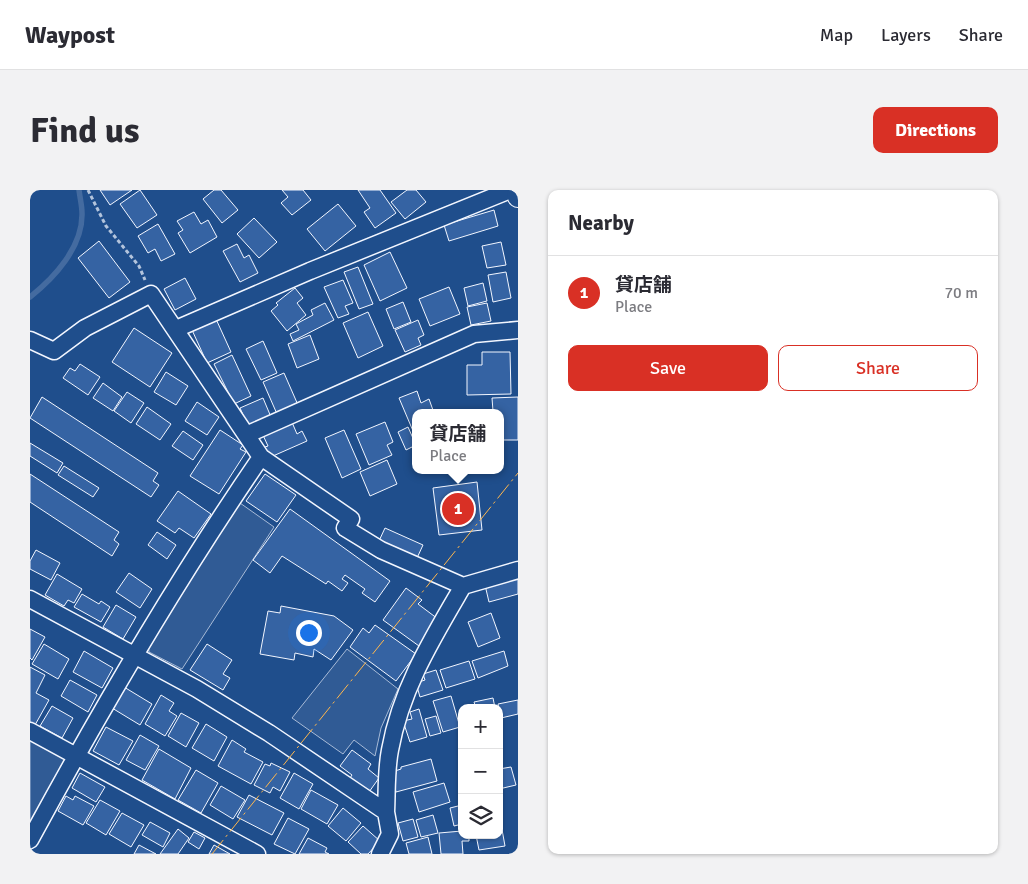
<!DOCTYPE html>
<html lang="en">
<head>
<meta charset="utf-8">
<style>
  :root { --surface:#fff; --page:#f2f2f3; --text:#2b2b33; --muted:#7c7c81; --line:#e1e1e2; --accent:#d93025 }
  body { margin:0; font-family:Signika,"Noto Sans JP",sans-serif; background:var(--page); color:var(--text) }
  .controls { position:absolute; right:15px; bottom:15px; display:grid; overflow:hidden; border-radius:10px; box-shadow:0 1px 4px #0004 }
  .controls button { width:45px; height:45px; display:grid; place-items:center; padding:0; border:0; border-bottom:1px solid var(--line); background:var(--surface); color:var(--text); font:25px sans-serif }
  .you { position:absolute; left:278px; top:442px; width:18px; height:18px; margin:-12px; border:4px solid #fff; border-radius:50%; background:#1a73e8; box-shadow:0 0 0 8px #1a73e833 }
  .badge { display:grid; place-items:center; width:32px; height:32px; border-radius:50%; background:var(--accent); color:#fff; font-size:16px; font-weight:700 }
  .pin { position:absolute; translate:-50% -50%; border:2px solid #fff; box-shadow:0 1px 5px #0006 }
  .popup { position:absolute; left:382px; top:219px; width:92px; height:65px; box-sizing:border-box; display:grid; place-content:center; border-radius:10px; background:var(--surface); filter:drop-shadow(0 1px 4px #0005); font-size:16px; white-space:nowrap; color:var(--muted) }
  .popup b { font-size:19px; color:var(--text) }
  .popup::after { content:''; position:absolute; left:50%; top:100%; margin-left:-10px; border:10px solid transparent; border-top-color:var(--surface) }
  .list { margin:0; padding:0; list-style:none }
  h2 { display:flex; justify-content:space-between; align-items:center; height:65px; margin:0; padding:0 20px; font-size:21px }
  h2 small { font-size:16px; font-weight:400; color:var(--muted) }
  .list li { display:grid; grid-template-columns:32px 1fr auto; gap:15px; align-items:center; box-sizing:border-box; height:75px; padding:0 20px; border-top:1px solid var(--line) }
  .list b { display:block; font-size:19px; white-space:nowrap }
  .list p { margin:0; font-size:16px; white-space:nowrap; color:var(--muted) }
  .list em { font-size:16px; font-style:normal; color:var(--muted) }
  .actions { display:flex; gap:10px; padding:15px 20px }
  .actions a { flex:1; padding:11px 0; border:1px solid var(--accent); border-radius:10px; text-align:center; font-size:18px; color:var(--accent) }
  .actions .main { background:var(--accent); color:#fff }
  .icon { flex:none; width:28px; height:28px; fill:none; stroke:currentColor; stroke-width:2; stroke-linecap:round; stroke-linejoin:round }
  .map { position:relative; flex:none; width:488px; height:664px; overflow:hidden; border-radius:10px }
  header { display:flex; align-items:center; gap:30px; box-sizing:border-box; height:70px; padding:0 25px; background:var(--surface); border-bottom:1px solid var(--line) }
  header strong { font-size:24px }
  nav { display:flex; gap:28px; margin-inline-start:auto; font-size:18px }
  .intro { display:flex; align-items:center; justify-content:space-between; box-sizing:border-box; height:120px; padding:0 30px }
  h1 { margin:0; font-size:35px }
  .button { padding:12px 22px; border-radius:10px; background:var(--accent); color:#fff; font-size:18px; font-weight:700 }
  main { display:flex; gap:30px; padding:0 30px }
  aside { flex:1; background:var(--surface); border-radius:10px; box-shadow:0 1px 4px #0004 }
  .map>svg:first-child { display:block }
  .built { fill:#305b95; stroke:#a8bbd7 }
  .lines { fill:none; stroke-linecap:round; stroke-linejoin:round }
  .stream { stroke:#446ba0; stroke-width:5.5 }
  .building { fill:#3563a3; stroke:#f2f6ff }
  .minor-casing { stroke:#f2f6ff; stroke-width:19 }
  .tertiary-casing { stroke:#f2f6ff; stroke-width:22 }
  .path { stroke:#b3c4dc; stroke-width:3; stroke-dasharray:4 2.5; stroke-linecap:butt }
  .minor { stroke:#1f4e8c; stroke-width:16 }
  .tertiary { stroke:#1f4e8c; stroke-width:20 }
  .power { stroke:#ffb74d; stroke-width:1; stroke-dasharray:18 4 2.5 4; stroke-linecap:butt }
</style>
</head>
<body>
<header>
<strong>Waypost</strong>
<nav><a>Map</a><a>Layers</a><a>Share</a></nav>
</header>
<div class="intro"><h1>Find us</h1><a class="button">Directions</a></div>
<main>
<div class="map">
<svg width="488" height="664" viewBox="0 0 488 664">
  <rect width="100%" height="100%" fill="#1f4e8c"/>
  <path class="built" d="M210 313 244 337 152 479 119 462 118 453Z
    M317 459 368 499 351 538 345 566 324 550 313 564 262 528Z
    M0 542 45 566 0 650Z"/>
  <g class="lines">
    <path class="stream" d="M0 107C24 88 53 57 52 23 52 16 50 8 49 0"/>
  </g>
  <path class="building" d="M70 0H102L80 15Z
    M110 0 127 25 107 38 90 14Z
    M184 0H191L208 20 192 33 173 9Z
    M252 0H273L281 10 262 25 251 13 258 7Z
    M328 0H350L366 23 345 38 334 22 340 18Z
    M377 0H386L396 12 375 29 361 12Z
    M308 14 326 36 295 61 277 39Z
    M464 20 468 36 419 51 414 35Z
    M164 22 171 34 178 30 187 47 160 63 148 43 153 40 147 31Z
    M224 28 247 52 229 68 207 44Z
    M128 34 145 64 131 71 125 59 118 63 108 46Z
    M69 51 100 92 79 108 48 68Z
    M471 52 476 75 457 78 452 56Z
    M207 54 214 68 219 65 228 83 210 92 193 61Z
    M360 62 377 98 350 111 334 75Z
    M328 77 343 114 329 119 314 82Z
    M476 82 481 108 463 112 458 85Z
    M155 88 166 109 145 120 134 99Z
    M313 90 323 113 315 116 319 124 308 128 294 97Z
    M453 93 457 111 438 116 434 98Z
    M419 97 430 124 400 136 389 109Z
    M265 98 273 108 267 113 276 125 257 141 241 121 248 115 246 113Z
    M373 112 381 132 364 139 356 119Z
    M295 113 304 130 263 151 260 144 269 140 266 134 283 125 281 120Z
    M457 113 461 131 441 135 437 117Z
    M338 122 353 156 328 168 313 133Z
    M186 129 201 162 177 173 162 140Z
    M388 130 394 145 388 148 391 155 375 162 365 140Z
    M104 138 142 163 120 197 82 172Z
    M280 145 289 169 267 178 258 154Z
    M233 151 247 183 231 190 216 159Z
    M452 162H480L481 204 437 205V175H452Z
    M202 165 221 206 204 214 184 174Z
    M50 174 70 187 58 205 33 188 40 178 45 181Z
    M136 182 158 196 146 215 124 202Z
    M254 183 268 215 247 224 233 192Z
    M73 193 92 207 83 221 63 208Z
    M387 201 391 213 399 209 404 223H386V248L369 208Z
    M97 202 114 213 101 233 84 221Z
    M12 207 128 283 123 291 129 295 121 307 0 228Z
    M488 207V250H470V223L453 221H463L462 208Z
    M233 208 241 227 218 236 210 218Z
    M167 212 189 227 177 245 155 231Z
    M117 217 141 234 130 250 106 234Z
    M261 230 267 244 272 241 277 251 243 266 232 258 238 256 232 243Z
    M355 232 363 252 357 255 362 265 339 275 326 244Z
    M378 237 386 255 376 260 368 242Z
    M190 240 213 255 210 259 216 262 189 304 160 286Z
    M314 240 331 279 312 288 295 248Z
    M153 241 173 255 163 270 142 256Z
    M0 253 33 273 27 283 0 266Z
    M357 270 367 294 340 306 330 282Z
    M34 276 69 298 63 307 28 285Z
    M0 284 89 342 84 350 89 354 82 366 0 312Z
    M235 284 266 305 247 332 216 311Z
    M447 292 452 340 409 345 403 298Z
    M148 301 181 324 164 348 149 338 145 343 127 331Z
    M260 319 360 391 345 412 332 403 335 399 315 385 312 389 318 393 312 401 298 391 296 394 252 366 240 383 223 370Z
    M355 338 393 355 387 368 348 353Z
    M127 342 146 355 137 369 118 355Z
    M6 360 30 373 21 390 0 379V371Z
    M99 383 122 399 110 418 86 402Z
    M27 384 52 399 44 413 38 410 34 416 15 405Z
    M488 388V404L459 412 455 395Z
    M376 398 392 410 388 414 408 429 389 456 353 430Z
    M52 404 69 414 71 411 80 417 71 432 44 417Z
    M86 415 106 427 93 449 73 437Z
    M251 416 304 426 323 440 301 470 284 459 283 467 265 463 264 470 230 464 238 421 250 423Z
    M461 423 470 448 448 457 438 432Z
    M345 435 386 464 366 491 320 457 333 438 339 443Z
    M0 439 15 447 2 470 0 468Z
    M14 454 39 469 28 489 2 474Z
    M177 454 202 470 193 484 200 488 193 500 160 480Z
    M54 461 83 478 72 498 43 482Z
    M474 461 478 476 448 488 442 471Z
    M439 471 445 489 416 498 410 480Z
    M0 477 15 485 6 503 19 510 5 535 0 532Z
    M406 480 413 500 390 507 386 493 395 490 393 484Z
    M40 490 67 505 58 522 31 506Z
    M94 497 122 514 110 535 82 518Z
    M131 505 144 513 139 521 147 526 135 546 115 534Z
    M421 506 430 537 413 542 403 511Z
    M463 508 465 518H446L444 512Z
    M488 510V524L471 528 468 514Z
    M22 516 43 528 32 548 10 536Z
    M389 519 397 547 380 552 373 531 382 529 380 522Z
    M151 523 169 533 156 557 138 546Z
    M406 526 411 543 400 546 395 529Z
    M176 534 197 547 184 571 162 558Z
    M76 537 103 551 89 575 63 561Z
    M110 545 129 556 115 580 96 570Z
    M202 550 216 559 214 562 233 572 221 594 188 576Z
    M129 559 161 578 145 609 112 590Z
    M322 560 341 574 338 579 349 588 339 602 320 588 322 585 310 576Z
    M401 569 407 591 366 602 362 585 366 584 365 581 371 579V577Z
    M241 573 260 582 250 601 243 597 240 603 224 595 235 574 240 576Z
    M481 577 486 595 469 599V579Z
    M166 580 188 593 171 623 148 610Z
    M50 583 75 597 66 612 42 598Z
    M264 583 283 594 269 619 250 608Z
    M414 593 420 612 389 622 383 602Z
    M191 596 215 610 203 629 180 615Z
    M281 600 308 615 297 634 271 619Z
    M219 605 254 623 242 645 207 627Z
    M36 606 43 610 45 606 64 616 53 635 28 621Z
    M70 610 90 621 76 645 56 633Z
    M432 615V634L424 636 420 618Z
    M313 618 331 633 316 651 298 636Z
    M92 623 114 635 101 657 79 644Z
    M403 625 408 643 391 647 386 630Z
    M258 628 279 639 265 664 244 654Z
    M383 629 388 647 373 651 368 633Z
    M120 632 140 643 133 657 112 645Z
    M471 634 475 656 449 660 446 645H469Z
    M333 636 350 651 338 664H331L318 652Z
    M148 639 159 648 148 664H130Z
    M432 641V645H439V651H432L433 664H411L409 643Z
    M164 642 175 648 169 659 158 652Z
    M398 647 402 664H379L376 653Z
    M278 648 297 658 295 662 299 664H269Z
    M109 655 126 664H104Z
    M184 655 200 664H179Z"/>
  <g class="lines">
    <defs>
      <path id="minor" d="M146 139 280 81 480 0
        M0 150 24 161 55 138 121 104 231 267
        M216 245 444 144 488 140
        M0 409 167 499 239 543 356 622 360 644 350 664
        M0 541 227 664
        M356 622C357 602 356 580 360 560 371 499 402 449 433 396L488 380
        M0 650C71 519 146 391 231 267L321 329 315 338 351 360 433 396"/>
      <path id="tertiary" d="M487 0 488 7"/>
    </defs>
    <use href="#minor" class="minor-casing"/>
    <use href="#tertiary" class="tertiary-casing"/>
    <path class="path" d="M58 0 76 36 109 76 115 90"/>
    <use href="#minor" class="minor"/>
    <use href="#tertiary" class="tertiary"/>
    <path class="power" d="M182 664 488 283"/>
  </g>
</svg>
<div class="controls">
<button>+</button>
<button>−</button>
<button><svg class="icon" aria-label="layers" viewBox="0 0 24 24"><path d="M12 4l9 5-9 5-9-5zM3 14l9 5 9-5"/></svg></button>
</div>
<div class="you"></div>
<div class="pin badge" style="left:428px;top:319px">1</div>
<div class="popup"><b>貸店舗</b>Place</div>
</div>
<aside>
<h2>Nearby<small></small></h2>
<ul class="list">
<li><span class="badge">1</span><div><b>貸店舗</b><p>Place</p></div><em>70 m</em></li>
</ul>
<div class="actions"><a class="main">Save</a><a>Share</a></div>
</aside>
</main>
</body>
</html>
